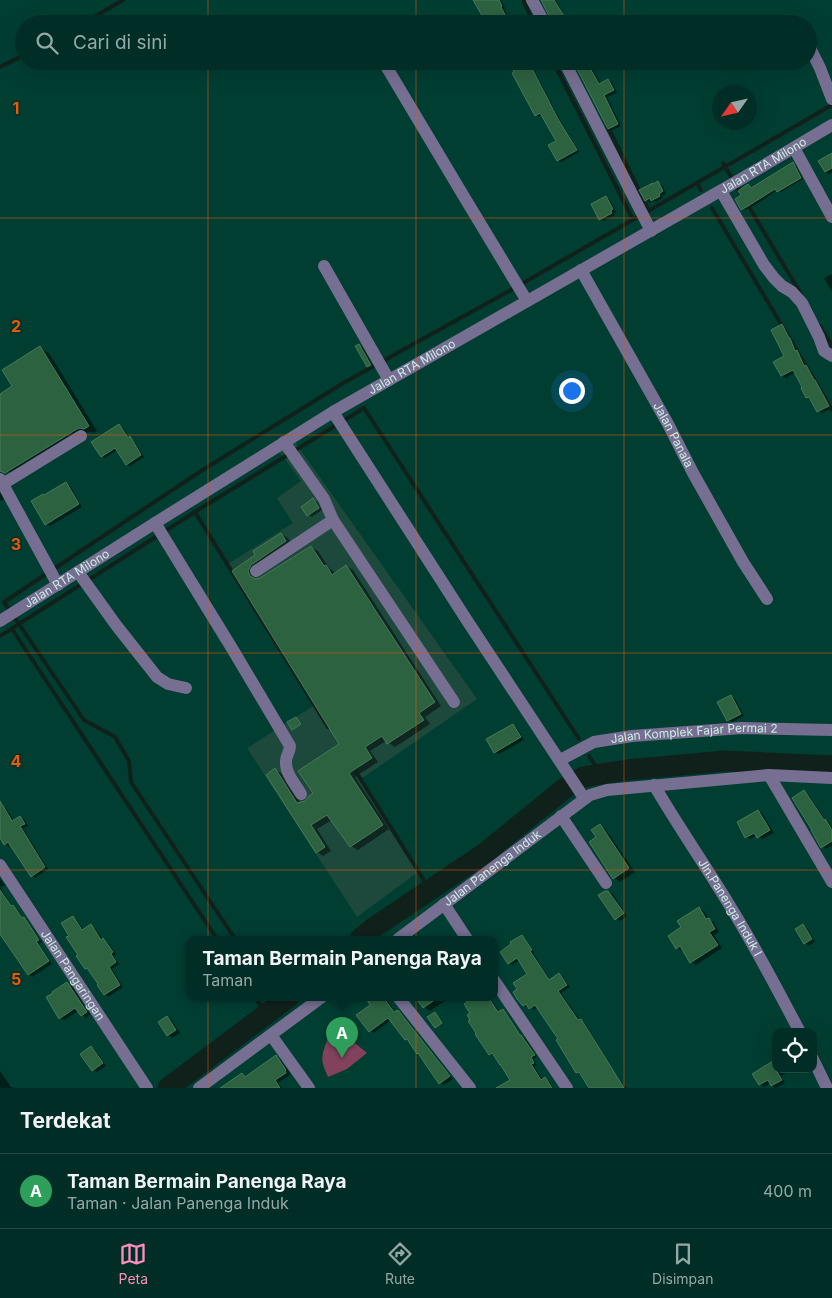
<!DOCTYPE html>
<html lang="id">
<head>
<meta charset="utf-8">
<style>
  :root { --surface:#002e26; --page:#0e3a32; --text:#f1f3f6; --muted:#95a8a7; --line:#224a43; --accent:#fe8ebe }
  body { margin:0; font-family:Inter,sans-serif; background:var(--page); color:var(--text) }
  .controls { position:absolute; right:15px; bottom:15px; display:grid; overflow:hidden; border-radius:10px; box-shadow:0 5px 20px #0002 }
  .controls button { width:45px; height:45px; display:grid; place-items:center; padding:0; border:0; border-bottom:1px solid var(--line); background:var(--surface); color:var(--text); font:25px sans-serif }
  .compass { position:absolute; left:712px; top:85px; width:45px; height:45px; border-radius:50%; background:var(--surface); box-shadow:0 5px 20px #0002; rotate:236deg }
  .you { position:absolute; left:571px; top:390px; width:18px; height:18px; margin:-12px; border:4px solid #fff; border-radius:50%; background:#1a73e8; box-shadow:0 0 0 8px #1a73e833 }
  .badge { display:grid; place-items:center; width:32px; height:32px; border-radius:50%; background:var(--accent); color:#fff; font-size:16px; font-weight:700 }
  .pin { position:absolute; translate:-50% -41px; filter:drop-shadow(0 1px 2px #0008) }
  .pin::after { content:''; position:absolute; top:26px; width:18px; height:15px; background:inherit; clip-path:polygon(0 0,100% 0,50% 100%) }
  .popup { position:absolute; left:186px; top:936px; width:312px; height:65px; box-sizing:border-box; display:grid; place-content:center; border-radius:10px; background:var(--surface); filter:drop-shadow(0 1px 4px #0005); font-size:16px; white-space:nowrap; color:var(--muted) }
  .popup b { font-size:19px; color:var(--text) }
  .popup::after { content:''; position:absolute; left:50%; top:100%; margin-left:-10px; border:10px solid transparent; border-top-color:var(--surface) }
  .list { margin:0; padding:0; list-style:none }
  h2 { display:flex; justify-content:space-between; align-items:center; height:65px; margin:0; padding:0 20px; font-size:21px }
  h2 small { font-size:16px; font-weight:400; color:var(--muted) }
  .list li { display:grid; grid-template-columns:32px 1fr auto; gap:15px; align-items:center; box-sizing:border-box; height:75px; padding:0 20px; border-top:1px solid var(--line) }
  .list b { display:block; font-size:19px; white-space:nowrap }
  .list p { margin:0; font-size:16px; white-space:nowrap; color:var(--muted) }
  .list em { font-size:16px; font-style:normal; color:var(--muted) }
  .icon { flex:none; width:28px; height:28px; fill:none; stroke:currentColor; stroke-width:2; stroke-linecap:round; stroke-linejoin:round }
  .map { position:relative; flex:none; width:832px; height:1088px; overflow:hidden }
  .search { position:absolute; background:var(--surface); box-shadow:0 5px 20px #0002; left:15px; right:15px; top:15px; height:55px; display:flex; align-items:center; gap:12px; box-sizing:border-box; padding:0 18px; border-radius:28px; color:var(--muted); font-size:19px }
  .sheet { height:140px; background:var(--surface) }
  nav { display:flex; justify-content:space-around; align-items:center; box-sizing:border-box; height:70px; border-top:1px solid var(--line); background:var(--surface); font-size:14px; color:var(--muted) }
  nav a { display:grid; justify-items:center; gap:2px }
  nav .on { color:var(--accent) }
  .map>svg:first-child { display:block }
  .built { fill:#1d493d }
  .green { fill:#82415d }
  .shadow { fill:#0007 }
  .lines { fill:none; stroke-linecap:round; stroke-linejoin:round }
  .stream { stroke:#10211c; stroke-width:4 }
  .river { stroke:#10211c; stroke-width:21 }
  .building { fill:#2d6241; stroke:#467b58 }
  .minor { stroke:#766f92; stroke-width:12 }
  .grid { fill:none; stroke:#e8590c; stroke-width:1; stroke-opacity:0.55 }
  .labels { text-anchor:middle; stroke-width:4; stroke-linejoin:round; paint-order:stroke }
  .street-label { font-size:12px; fill:#cbeee3; stroke:#093228 }
  .grid-label { font-size:16px; text-anchor:middle; font-weight:bold; fill:#e8590c; stroke:#093228; stroke-width:4; stroke-linejoin:round; paint-order:stroke }
</style>
</head>
<body>
<div class="map">
<svg width="832" height="1088" viewBox="0 0 832 1088">
  <rect width="100%" height="100%" fill="#003e32"/>
  <path class="built" d="M292 438 477 699 361 779 418 872 357 917 247 748 315 705 228 564 293 523 277 498 301 481 276 447Z"/>
  <path class="green" d="M340 1035 355 1043 367 1053 347 1069 328 1077C320 1059 321 1057 328 1038Z"/>
  <path class="shadow" d="M474 0H501L505 8 504 9 511 24H495L492 18 488 20 485 18Z
    M543 0H556L564 15 567 16 571 24H554Z
    M509 61H529L561 122 579 152 561 162 558 160 550 146 558 141 542 115 539 117 536 115Z
    M575 61H588L601 84 608 80 612 82 617 93 607 97 621 126 613 130 609 128Z
    M832 156V172L829 174 825 172Z
    M793 164 796 165 803 179 781 192 777 190 757 204 745 210 742 209 748 186 752 189Z
    M658 183 662 185 666 194 662 196 663 198 656 202 654 201 650 203 646 200 654 185Z
    M606 197 610 200 616 212 614 213 615 215 604 221 600 219Z
    M832 274V292L824 278Z
    M782 326 786 328 793 341 794 342 807 368 810 369 817 383 819 384 832 408 822 413 818 411 811 400 807 397 804 387 796 372 786 378 782 376 775 363 786 356Z
    M359 345 363 348 374 367 372 368 368 366Z
    M40 348 49 353 97 431 94 433 90 432 86 433 16 476 7 471 0 459V395L14 387Z
    M119 426 123 428 129 438 133 440 144 457 130 466 127 464 118 450 105 458 102 456Z
    M66 484 70 486 82 507 50 526 46 524 45 496Z
    M0 492 4 499 0 501Z
    M314 500 317 502 322 510 312 517 308 515Z
    M281 534 288 538 292 545 254 575 256 580 261 579 311 547 318 551 329 568 333 571 335 574 346 566 353 570 441 706 425 717 430 724 395 747 386 741 370 751 378 762 355 777 389 829 358 850 351 846 332 820 317 829 331 851 323 856 317 852 275 770 282 774 301 804 307 802 315 794 341 744 234 571 257 555Z
    M731 697 735 699 744 716 732 722 727 720Z
    M513 725 517 728 524 740 499 754 495 752Z
    M804 792 808 794 826 821 829 823 832 827V847L831 846 826 849 822 847Z
    M0 802 4 808 7 810 14 821 20 817 24 819 28 826 23 828 48 869 35 878 32 876 11 844 9 846 5 844 0 823Z
    M758 811 762 813 774 833 762 839 757 835 750 839 746 837Z
    M600 826 606 830 635 872 620 882 614 878 598 838Z
    M0 878 5 885 0 887 12 907 17 909 23 918 27 921 42 942 39 944 52 964 32 977 28 974 0 932Z
    M608 892 613 894 627 916 620 921 616 919Z
    M699 908 704 911 709 920 714 922 719 932 714 935 722 948 696 965 691 962 683 950 682 951 677 948 683 928Z
    M73 917 76 919 84 930 91 926 95 928 103 940 107 942 116 954 113 956 119 964 112 969 123 987 108 997 105 994 100 985 90 971 86 968 70 936Z
    M803 925 807 928 815 942 809 946 805 943Z
    M522 937 525 939 534 952 533 953 550 980 559 974 562 976 570 987 561 993 580 1020 584 1022 608 1062 622 1084 627 1088H591L581 1074 577 1072 560 1039 538 1007 534 1010 529 1006 527 1007 523 1005 529 975 520 960 512 965 509 963Z
    M67 984 72 986 90 1014 86 1018 82 1015 78 1011 64 1020 60 1018Z
    M374 997H385L396 1013 398 1011 402 1014 453 1079 444 1085 440 1083 410 1042 406 1040 391 1020 374 1033 370 1031 372 1005 369 1001Z
    M416 997H446L448 999 430 1011 424 1007Z
    M464 997H489L500 1012 503 1010 506 1013 522 1037 525 1038 537 1057 533 1059 537 1065 534 1066 543 1080 545 1079 549 1081 553 1088H507L504 1084 511 1080 495 1055 493 1056 490 1054 472 1013 469 1003Z
    M167 1017 171 1019 180 1033 172 1038 168 1035 160 1022Z
    M91 1047 95 1050 106 1066 97 1072 93 1070Z
    M276 1057 280 1059 290 1073 289 1074 290 1075 278 1083 282 1088H219L229 1081 231 1082 242 1074 247 1077Z
    M776 1069H787L788 1072 781 1076 785 1083 776 1088 772 1086 771 1083 764 1087 760 1084Z
    M0 1071 11 1087 15 1088H0Z"/>
  <g class="lines">
    <path class="stream" d="M523 0 534 24
      M82 24 123 0
      M553 61 631 216
      M0 67 24 55
      M607 125 649 211
      M723 163 741 194
      M697 183 701 190
      M746 202 801 294
      M712 208 832 410
      M820 326 832 346
      M195 512 328 727
      M12 629 217 939
      M0 636 206 505 364 408 579 739
      M589 756 601 774
      M353 767 430 890
      M235 939 131 782 129 761 115 737 84 720 4 602 201 471 345 382 518 286 832 105
      M370 939 480 863 565 788
      M255 997 266 1014
      M273 997 278 1005
      M176 1088 241 1040 294 997"/>
    <path class="river" d="M360 939 373 928 485 853 565 788 583 777 627 770 725 761 832 766
      M168 1088 289 997"/>
  </g>
  <path class="building" d="M473 0H499L502 6 501 7 510 24H495L491 15 484 19Z
    M541 0H554L569 24H553Z
    M508 61H528L558 119 577 150 557 161 548 145 556 141 540 113 535 116 512 73 514 72Z
    M573 61H586L599 84 608 79 614 90 604 95 618 124 608 129Z
    M832 153V168L825 172 818 161Z
    M793 162 801 178 777 192 775 189 748 206 741 210 735 199 741 195 738 191 748 184 751 188Z
    M658 181 663 191 659 194 660 196 651 201 650 198 645 201 639 190 653 183V184Z
    M606 196 613 209 611 211 612 213 599 220 591 204Z
    M782 324 789 338H790L795 351 797 350 804 366 806 365 814 380H815L829 406 817 412 809 397 806 398 801 388 802 387 793 370 781 376 773 362 784 356 771 330Z
    M359 344 371 365 367 367 355 346Z
    M40 346 89 426 84 429 80 428 77 429 5 473 0 471V394L12 386 2 370Z
    M119 424 128 438 130 436 141 455 126 465 115 448 101 457 91 442Z
    M66 482 79 504 45 525 31 501 43 494 44 495Z
    M313 498 319 508 307 516 301 507Z
    M281 533 286 541 251 565 248 571 250 576 256 579 260 578 311 546 324 566 326 565 332 575 346 565 435 702 419 713 424 720 387 744 382 736 365 747 372 758 349 773 383 825 350 847 327 815 311 825 325 847 316 853 266 775 275 768 297 803 305 801 309 796 313 793 298 771 339 744 232 571 255 555 253 551Z
    M731 695 741 714 727 721 717 702Z
    M296 717 301 724 292 730 287 722Z
    M513 724 521 737 494 753 486 739Z
    M804 790 824 820 825 819 832 830V841L821 848 811 830H812L792 798Z
    M0 801 12 821 20 816 25 824 20 826 45 867 31 877 8 842 4 845 0 838Z
    M758 810 770 830 757 838 754 833 745 838 737 822Z
    M600 824 629 868 613 879 589 842 596 837 591 830Z
    M0 890 11 906 13 905 22 918 24 917 39 940 36 941 49 961 28 975 0 934Z
    M605 891H608L624 913 615 920 598 895Z
    M699 907 706 919 709 918 715 929 709 932 718 945 690 963 680 946 676 949 668 936 681 927 677 921Z
    M73 916 82 930 91 924 101 940 103 938 113 952 111 954 116 962 109 967 120 985 104 995 97 985 98 984 87 968 85 969 76 956 78 955 66 937 69 936 61 923Z
    M803 924 812 939 804 944 795 929Z
    M522 935 532 950 530 951 549 980 559 973 567 985 558 991 578 1020 581 1019 624 1088H589L579 1072 576 1073 556 1040 558 1039 535 1005 529 1009 526 1004 523 1006 517 999 513 992 517 989 513 983 527 974 517 958 508 964 500 952 511 944 510 942Z
    M67 982 87 1012 81 1016 75 1008 59 1019 46 997 53 993 52 992Z
    M372 997H383L394 1012 398 1010 450 1076 439 1084 418 1053 417 1054 407 1039 405 1040 388 1018 369 1032 356 1015 370 1005 367 1000Z
    M415 997H439L423 1008Z
    M463 997H488L498 1012 503 1009 520 1035H521L535 1055 531 1057 534 1063 531 1064 541 1080 545 1077 552 1088H496L510 1080 500 1064V1065L492 1053 489 1055 475 1034 476 1033 468 1021 470 1020 467 1015 470 1013 464 1004 467 1002Z
    M435 1012 442 1023 435 1028 427 1017Z
    M167 1016 176 1030 167 1036 158 1022Z
    M91 1046 103 1063 92 1071 80 1054Z
    M276 1055 286 1070 285 1071 286 1073 275 1080 280 1088H220L242 1073 245 1077Z
    M776 1059V1070L782 1080 771 1086 768 1080 759 1085 752 1074Z"/>
  <g class="lines">
    <g class="minor">
      <path d="M532 0 545 24"/>
      <path d="M808 44 820 68 832 99"/>
      <path d="M383 61 463 195 527 301"/>
      <path d="M564 61 651 231"/>
      <path d="M794 148 832 217"/>
      <path d="M721 191 764 265 774 278 782 286 792 292 802 303 819 337 824 351 832 356"/>
      <path d="M324 266 389 380"/>
      <path id="s1" d="M581 270 668 424 693 473 743 562 767 599"/>
      <path d="M333 412 468 622 584 798"/>
      <path d="M0 479 58 585"/>
      <path d="M3 484 81 436"/>
      <path d="M333 520 454 702"/>
      <path d="M155 523 233 650 290 746C290 752 286 755 286 761 285 773 295 784 301 794"/>
      <path d="M256 571 333 520 324 499 284 442"/>
      <path d="M78 572 116 625 157 677 168 684 186 688"/>
      <path id="s2" d="M0 621 155 523 333 412 741 179 832 125"/>
      <path id="s3" d="M560 760 594 742 632 736 742 728 832 730"/>
      <path d="M769 775 832 882"/>
      <path id="s4" d="M654 785C679 828 708 869 733 911 757 950 778 991 800 1032"/>
      <path d="M561 816 606 883"/>
      <path id="s5" d="M0 865 147 1088"/>
      <path d="M444 904 467 939"/>
      <path id="s6" d="M398 939 590 795 607 790 769 775 832 778"/>
      <path d="M494 980 567 1088"/>
      <path d="M398 997 470 1088"/>
      <path d="M271 1035 309 1088"/>
      <path d="M813 1059 827 1088"/>
      <path d="M199 1088 322 997"/>
    </g>
  </g>
  <path class="grid" d="M208 0V24M416 0V24M624 0V24M208 61V1088M416 61V1088M624 61V1088M0 218H832M0 435H832M0 653H832M0 870H832"/>
  <g class="labels">
    <g class="street-label">
      <text dy="4" stroke="none"><textPath href="#s2" startOffset="889">Jalan RTA Milono</textPath></text>
      <text dy="4" stroke="none"><textPath href="#s2" startOffset="484">Jalan RTA Milono</textPath></text>
      <text dy="4" stroke="none"><textPath href="#s1" startOffset="189">Jalan Panala</textPath></text>
      <text dy="4" stroke="none"><textPath href="#s2" startOffset="79">Jalan RTA Milono</textPath></text>
      <text dy="4" stroke="none"><textPath href="#s3" startOffset="139">Jalan Komplek Fajar Permai 2</textPath></text>
      <text dy="4" stroke="none"><textPath href="#s6" startOffset="118">Jalan Panenga Induk</textPath></text>
      <text dy="4" stroke="none"><textPath href="#s4" startOffset="144">Jln.Panenga Induk I</textPath></text>
      <text dy="4" stroke="none"><textPath href="#s5" startOffset="132">Jalan Pangaringan</textPath></text>
    </g>
  </g>
  <g class="grid-label">
    <text x="16" y="114">1</text>
    <text x="16" y="332">2</text>
    <text x="16" y="550">3</text>
    <text x="16" y="767">4</text>
    <text x="16" y="985">5</text>
  </g>
</svg>
<div class="controls">
<button><svg class="icon" aria-label="locate" viewBox="0 0 24 24"><circle cx="12" cy="12" r="6"/><path d="M12 2v4M12 18v4M2 12h4M18 12h4"/></svg></button>
</div>
<svg class="compass" viewBox="-18 -18 36 36"><path d="M0-13l5 13h-10z" fill="#e53935"/><path d="M0 13l5-13h-10z" fill="#95a8a7"/></svg>
<div class="you"></div>
<div class="pin badge" style="left:342px;top:1058px;background:#2e9e5b">A</div>
<div class="popup"><b>Taman Bermain Panenga Raya</b>Taman</div>
<div class="search"><svg class="icon" aria-label="search" viewBox="0 0 24 24"><circle cx="10" cy="10" r="6"/><path d="M15 15l6 6"/></svg>Cari di sini</div>
</div>
<section class="sheet">
<h2>Terdekat<small></small></h2>
<ul class="list">
<li><span class="badge" style="background:#2e9e5b">A</span><div><b>Taman Bermain Panenga Raya</b><p>Taman · Jalan Panenga Induk</p></div><em>400 m</em></li>
</ul>
</section>
<nav>
<a class="on"><svg class="icon" aria-label="map" viewBox="0 0 24 24"><path d="M3 6l6-2 6 2 6-2v14l-6 2-6-2-6 2zM9 4v14M15 6v14"/></svg>Peta</a>
<a><svg class="icon" aria-label="directions" viewBox="0 0 24 24"><path d="M12 3l9 9-9 9-9-9zM9 14v-3h6M13 9l2 2-2 2"/></svg>Rute</a>
<a><svg class="icon" aria-label="saved" viewBox="0 0 24 24"><path d="M7 4h10v16l-5-4-5 4z"/></svg>Disimpan</a>
</nav>
</body>
</html>
